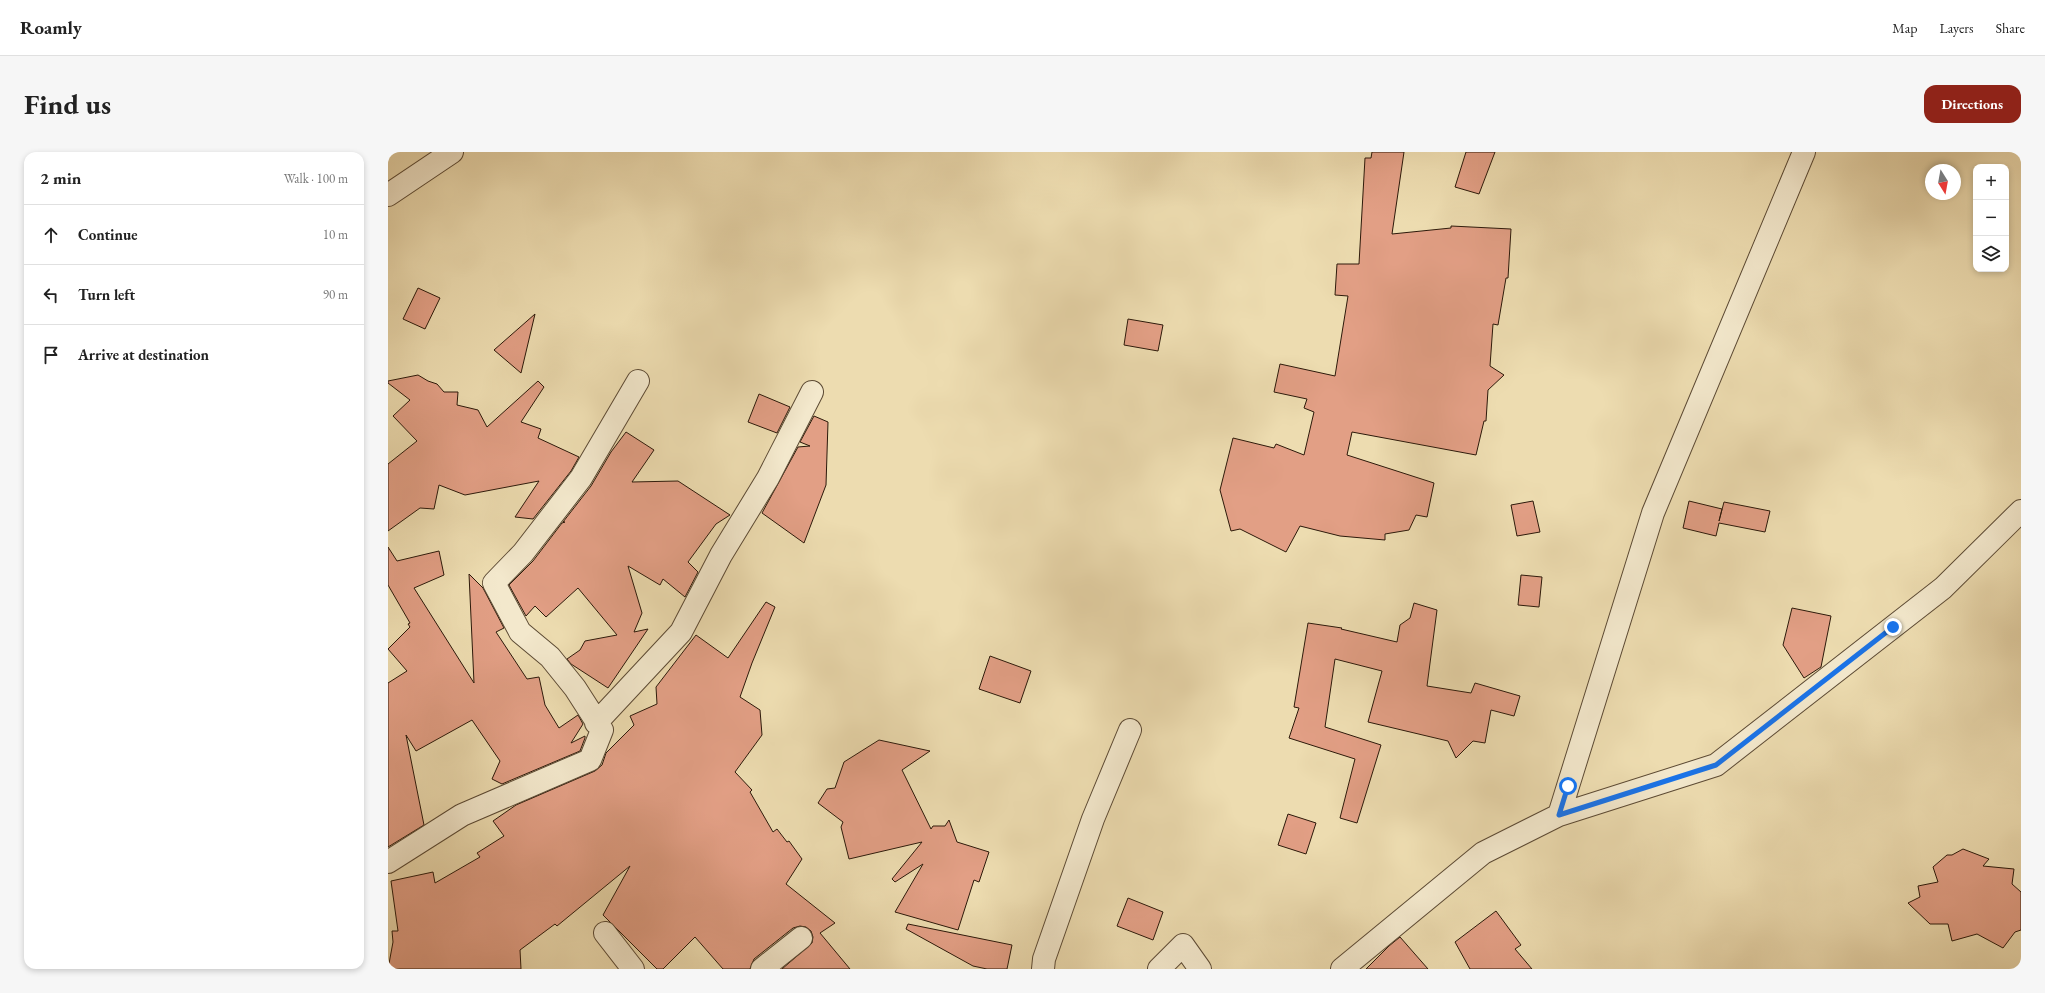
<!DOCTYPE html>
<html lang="en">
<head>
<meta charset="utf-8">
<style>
  :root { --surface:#fff; --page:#f6f6f6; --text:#222; --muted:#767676; --line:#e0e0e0; --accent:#8f2418 }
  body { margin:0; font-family:"EB Garamond",serif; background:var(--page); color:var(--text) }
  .controls { position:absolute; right:12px; top:12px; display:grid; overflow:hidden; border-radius:8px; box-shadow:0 2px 6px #0003 }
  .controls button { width:36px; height:36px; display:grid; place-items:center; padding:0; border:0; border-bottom:1px solid var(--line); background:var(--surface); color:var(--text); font:20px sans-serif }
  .compass { position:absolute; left:1537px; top:12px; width:36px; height:36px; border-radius:50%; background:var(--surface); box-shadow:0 2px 6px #0003; rotate:169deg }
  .stop { position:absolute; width:12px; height:12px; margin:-9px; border:3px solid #1a73e8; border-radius:50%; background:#fff }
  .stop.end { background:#1a73e8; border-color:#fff; box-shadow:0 1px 4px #0008 }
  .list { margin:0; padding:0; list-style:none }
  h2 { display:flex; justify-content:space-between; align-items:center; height:52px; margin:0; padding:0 16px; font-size:17px }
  h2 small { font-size:13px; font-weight:400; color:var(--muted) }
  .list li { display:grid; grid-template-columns:26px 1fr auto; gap:12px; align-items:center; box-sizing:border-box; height:60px; padding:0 16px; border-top:1px solid var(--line) }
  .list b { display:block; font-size:15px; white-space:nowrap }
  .list em { font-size:13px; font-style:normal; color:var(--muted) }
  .icon { flex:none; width:22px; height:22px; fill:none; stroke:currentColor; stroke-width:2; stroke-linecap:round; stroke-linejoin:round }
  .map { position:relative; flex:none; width:1633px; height:817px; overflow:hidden; border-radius:12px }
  header { display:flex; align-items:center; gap:24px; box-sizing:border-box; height:56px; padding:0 20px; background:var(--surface); border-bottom:1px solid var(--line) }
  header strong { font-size:19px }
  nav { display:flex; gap:22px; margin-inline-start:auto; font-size:14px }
  .intro { display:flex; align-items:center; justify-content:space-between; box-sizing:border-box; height:96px; padding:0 24px }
  h1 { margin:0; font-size:28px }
  .button { padding:10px 18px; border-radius:12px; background:var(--accent); color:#fff; font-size:14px; font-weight:700 }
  main { display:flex; gap:24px; padding:0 24px }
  aside { flex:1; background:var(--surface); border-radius:12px; box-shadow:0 2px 6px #0003 }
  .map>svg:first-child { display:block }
  .building { fill:#e29f85; stroke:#2c190a }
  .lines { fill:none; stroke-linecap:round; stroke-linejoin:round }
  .minor-casing { stroke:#5c4a34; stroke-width:24 }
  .minor { stroke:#f3e8cc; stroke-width:22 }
  .route { stroke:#1a73e8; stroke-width:5 }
</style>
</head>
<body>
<header>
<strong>Roamly</strong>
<nav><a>Map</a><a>Layers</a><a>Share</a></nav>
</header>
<div class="intro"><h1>Find us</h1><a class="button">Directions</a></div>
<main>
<aside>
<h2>2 min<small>Walk · 100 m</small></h2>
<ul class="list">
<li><svg class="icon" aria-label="ahead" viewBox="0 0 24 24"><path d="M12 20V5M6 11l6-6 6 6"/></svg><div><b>Continue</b></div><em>10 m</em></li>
<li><svg class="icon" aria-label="left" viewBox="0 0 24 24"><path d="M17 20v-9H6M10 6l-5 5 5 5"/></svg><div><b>Turn left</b></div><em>90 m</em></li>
<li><svg class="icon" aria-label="arrive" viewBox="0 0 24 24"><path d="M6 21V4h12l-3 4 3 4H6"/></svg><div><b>Arrive at destination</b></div></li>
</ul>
</aside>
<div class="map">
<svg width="1633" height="817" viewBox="0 0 1633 817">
  <rect width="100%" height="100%" fill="#eddcb0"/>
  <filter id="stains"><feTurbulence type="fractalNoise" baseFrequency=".005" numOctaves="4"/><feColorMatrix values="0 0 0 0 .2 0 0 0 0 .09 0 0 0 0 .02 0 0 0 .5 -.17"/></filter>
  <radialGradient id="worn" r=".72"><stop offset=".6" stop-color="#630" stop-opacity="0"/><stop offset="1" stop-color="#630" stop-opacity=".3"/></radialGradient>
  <path class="building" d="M984 0H1016L1004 82 1063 76V74L1123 77 1120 126H1118L1110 173 1105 172 1102 214 1116 223 1100 238 1098 269H1096L1088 303 964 280 959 303 1046 331 1039 365 1028 363 1021 378 997 382V388L952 384 912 374 898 400 852 377 843 379 832 338 845 286 886 296 888 292 916 303 926 260 916 256 919 247 886 240 892 212 947 224 960 144 947 143 949 112H971L977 6H983Z
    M1078 0H1107L1091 42 1067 35Z
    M30 136 52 146 37 177 15 167Z
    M147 162 133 221 106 198Z
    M740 167 775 173 770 199 736 193Z
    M30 223 40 229 49 232 56 240H70L69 253 90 258 99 275 150 229 156 235 133 270 153 277 150 286 191 305 183 319 145 367 127 365 151 329 77 343 51 333 46 357 32 356 0 379V312L29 289 5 264 22 248 0 231V229Z
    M371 242 402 255 389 281 360 270Z
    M426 264 440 270 438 333 416 391 374 361 410 295 422 294 412 290Z
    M238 280 266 298 244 330 290 329 342 363 328 372 300 410 310 420 297 445 275 427 272 433 240 414 254 461 246 480 260 477 220 536 183 512 179 507 192 498 197 489 229 483 190 436 158 465 147 454 138 464 121 433 145 409 174 371 177 370H175L203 334 223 300Z
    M1145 349 1152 380 1129 384 1123 353Z
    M1301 349 1334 357 1331 369 1336 350 1382 359 1377 380 1331 371 1328 384 1295 376Z
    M0 395 9 409 51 399 56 423 26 436 86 531 81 422 95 436 116 476 108 480 139 527 151 525 157 553 171 576 190 563 195 572 183 591 197 584V586L192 599 114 632 104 627 112 609 84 568 28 599 18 583 36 673 0 695V531L19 519 0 497 22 475 20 472 22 471 0 433Z
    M1133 423 1154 425 1151 455 1130 453Z
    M378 450 387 455 364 511 352 545 372 558 374 583 347 620 364 638 362 640 385 680 389 677 399 690 401 689 414 707 398 732 447 771 432 781 462 817H394L424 791 425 785 423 779 418 775 412 774 405 776 366 807 362 817H335L307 785 275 817H269L215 763 242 714 169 774 167 772 132 798 133 817H0L5 790 4 779H10L3 729 45 720 47 731 92 705 89 701 116 684 105 669 128 653 207 619 214 613 218 601 246 573 242 564 269 552 268 535 308 483 340 506Z
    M1026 451 1049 458 1039 534 1083 541 1087 531 1132 544 1126 564 1103 558 1097 591 1085 589 1068 606 1060 589 980 570 994 519 947 507 937 575 993 593 969 671 952 666 967 607 901 586 911 556 906 555 920 471 954 476 953 477 1009 490 1012 473 1022 466Z
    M1404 456 1443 464 1433 515 1416 526 1395 493Z
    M602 504 643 519 632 551 591 537Z
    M491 588 542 599 514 618 543 677 545 674H557L561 668 569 690 601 700 591 730 586 728 570 778 507 760 535 712 507 730 504 727 534 690 461 707 453 675 455 670 430 651 439 637 447 636 456 610Z
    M900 662 928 671 918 702 890 693Z
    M1575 697 1601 707 1595 714 1626 717 1624 732 1633 740V778L1627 780 1615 796 1589 782 1564 789 1560 772H1542L1520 751 1532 745 1530 734 1550 730 1545 715 1559 703H1564Z
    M740 746 775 760 765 788 729 774Z
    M1108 759 1133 793 1127 797 1144 817H1082L1067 790Z
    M520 772 624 793 619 817H599L585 814 518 777Z
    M1012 785 1040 817H978L1001 794Z"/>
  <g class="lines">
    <defs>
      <path id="minor" d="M0 43 64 0
        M208 571 293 480 333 403 380 326 424 240
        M1171 663 1265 361 1416 0
        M0 710 74 663 202 608 214 578 187 536 162 505 132 480 106 431 135 401 193 326 250 229
        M217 781 245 817
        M374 817 413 786
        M655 817 656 807 705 667 742 578
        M771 817 795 793 812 817
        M954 817 1095 701 1171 663 1328 613 1555 436 1633 359"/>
    </defs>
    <use href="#minor" class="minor-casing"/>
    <use href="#minor" class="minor"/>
  </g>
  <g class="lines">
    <path class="route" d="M1180 634 1171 663 1328 613 1505 475"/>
  </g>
  <rect width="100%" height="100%" filter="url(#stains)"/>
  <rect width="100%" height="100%" fill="url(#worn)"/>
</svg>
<div class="controls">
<button>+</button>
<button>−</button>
<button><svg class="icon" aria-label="layers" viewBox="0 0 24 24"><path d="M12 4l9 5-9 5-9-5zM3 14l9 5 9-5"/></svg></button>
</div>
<svg class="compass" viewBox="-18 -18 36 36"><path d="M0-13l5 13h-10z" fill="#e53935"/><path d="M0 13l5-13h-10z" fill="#767676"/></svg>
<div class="stop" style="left:1180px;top:634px"></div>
<div class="stop end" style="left:1505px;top:475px"></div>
</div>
</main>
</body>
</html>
